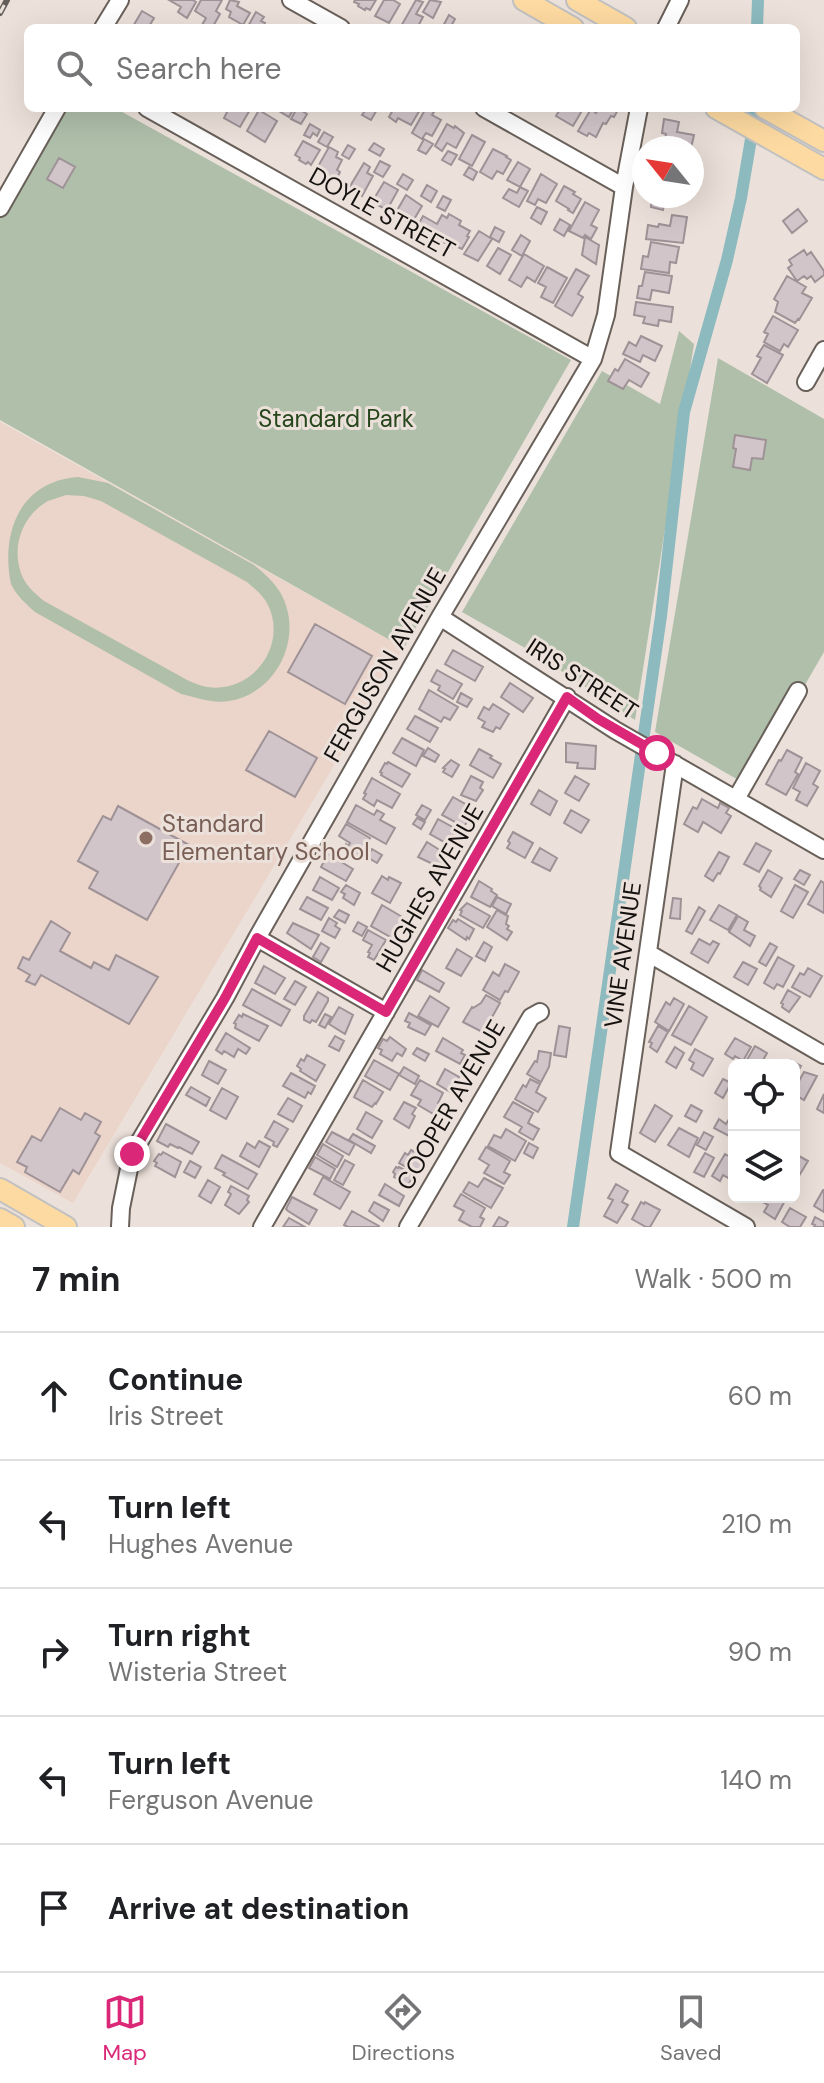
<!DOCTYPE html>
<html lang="en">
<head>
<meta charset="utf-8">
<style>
  :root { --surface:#fff; --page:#f2f2f2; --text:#202124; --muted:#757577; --line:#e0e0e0; --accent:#db2777 }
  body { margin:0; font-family:"DM Sans",sans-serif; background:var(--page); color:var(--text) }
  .controls { position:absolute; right:24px; bottom:24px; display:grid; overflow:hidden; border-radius:12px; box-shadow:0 8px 32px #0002 }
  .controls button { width:72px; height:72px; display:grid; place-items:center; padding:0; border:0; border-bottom:2px solid var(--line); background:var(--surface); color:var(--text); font:40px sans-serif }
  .compass { position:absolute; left:632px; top:136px; width:72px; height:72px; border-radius:50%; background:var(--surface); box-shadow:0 8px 32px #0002; rotate:300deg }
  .stop { position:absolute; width:24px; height:24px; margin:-18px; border:6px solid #db2777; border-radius:50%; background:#fff }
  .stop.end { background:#db2777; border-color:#fff; box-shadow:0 2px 8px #0008 }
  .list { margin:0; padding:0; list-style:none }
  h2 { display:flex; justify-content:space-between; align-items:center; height:104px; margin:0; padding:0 32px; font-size:34px }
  h2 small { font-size:26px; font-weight:400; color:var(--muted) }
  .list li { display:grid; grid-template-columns:52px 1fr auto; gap:24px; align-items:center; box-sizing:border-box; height:128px; padding:0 32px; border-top:2px solid var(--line) }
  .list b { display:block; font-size:30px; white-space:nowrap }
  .list p { margin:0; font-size:26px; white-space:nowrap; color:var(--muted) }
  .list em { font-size:26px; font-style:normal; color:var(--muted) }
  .icon { flex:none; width:44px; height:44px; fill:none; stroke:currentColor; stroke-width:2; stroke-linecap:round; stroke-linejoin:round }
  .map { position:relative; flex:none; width:824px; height:1227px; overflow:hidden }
  .search { position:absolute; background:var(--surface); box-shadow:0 8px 32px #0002; left:24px; right:24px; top:24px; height:88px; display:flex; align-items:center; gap:20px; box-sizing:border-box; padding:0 28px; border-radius:12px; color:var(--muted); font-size:30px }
  .sheet { height:744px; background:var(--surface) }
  nav { display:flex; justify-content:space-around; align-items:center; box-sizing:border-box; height:112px; border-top:2px solid var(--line); background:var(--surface); font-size:22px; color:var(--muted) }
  nav a { display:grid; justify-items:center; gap:4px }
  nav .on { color:var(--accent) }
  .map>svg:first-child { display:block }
  .education { fill:#ebd4c9 }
  .green { fill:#afbfaa; fill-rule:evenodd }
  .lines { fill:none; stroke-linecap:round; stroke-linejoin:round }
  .canal { stroke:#8cbabe; stroke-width:12 }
  .building { fill:#d1c5c9; stroke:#9e9297; stroke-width:2 }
  .minor-casing { stroke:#69605a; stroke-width:20 }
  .major-casing { stroke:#c2c1c1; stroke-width:24 }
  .minor { stroke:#fff; stroke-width:16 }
  .major { stroke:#fddaa1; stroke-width:20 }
  .rail-casing { stroke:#645e5a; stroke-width:6 }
  .rail { stroke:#ece1da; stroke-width:3; stroke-dasharray:9; stroke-linecap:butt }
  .route { stroke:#db2777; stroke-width:10 }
  .education-dot { fill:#8d6e63; stroke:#ece1da; stroke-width:3 }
  .labels { text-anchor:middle; stroke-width:6; stroke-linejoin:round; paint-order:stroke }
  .street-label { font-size:24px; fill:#14110f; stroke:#ece1da }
  .park-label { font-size:24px; fill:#26471c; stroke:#ece1da }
  .education-label { font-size:24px; fill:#785e54; stroke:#ece1da; text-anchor:start }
</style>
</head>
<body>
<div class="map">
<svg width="824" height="1227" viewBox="0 0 824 1227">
  <rect width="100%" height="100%" fill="#ece1da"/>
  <path class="education" d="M0 422 404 648 73 1203 0 1163Z"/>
  <path class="green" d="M55 108H115L571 360 404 648 0 420V210Z
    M679 331 694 344 635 720 534 653 462 612 602 371 660 404Z
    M718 358 824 419V652L747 785 655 732Z
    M78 477 108 483 254 565C264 573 273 581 280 592 305 635 278 693 229 701 211 704 196 697 181 694L35 612C26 604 16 595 11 584 0 530 22 481 78 477ZM66 495 84 496 101 501 247 582C255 589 263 595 268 605 288 646 252 694 207 687 201 686 195 683 189 681L44 601C36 594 28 588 23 578 10 550 21 516 48 501 54 499 60 497 66 495Z"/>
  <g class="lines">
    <path class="canal" d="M757 28 758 0
      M573 1227 661 616 684 412 727 260 741 198 751 139 753 108"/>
  </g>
  <path class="building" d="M169 0H193L196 2 187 18 178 12 181 7Z
    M201 0H222L216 11 220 14 212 28 202 25 206 18 195 11Z
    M230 0 239 2 237 6 250 13 243 25 229 17 231 12 226 9Z
    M355 0H376L370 10 366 8 365 10 358 6 359 4 354 2Z
    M384 0H393L400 4 389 23 375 16Z
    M416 0 423 2 416 14 423 17 417 28H400Z
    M430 0 441 2 433 18 423 12Z
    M142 11 154 18 148 28H132Z
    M256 12 264 17 261 21 265 23 263 28H247Z
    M449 15 455 19 450 28H442Z
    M229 108H251L240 127 224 118Z
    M274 108H294L289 117Z
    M297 108 307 114 301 124 291 119Z
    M367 108H378L371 120 362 115Z
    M394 108 401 111 403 108H421L411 125 398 118 396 122 389 117Z
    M426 108 434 112 432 115 441 120 432 136 426 133 422 139 412 133Z
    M561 108H582L583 109 573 126 556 116Z
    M599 108H619L614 117 611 116 606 124 603 123 596 137 589 133 587 136 578 131 591 109 596 113Z
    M259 110 277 121 265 142 247 131Z
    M664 119 679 122 677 132 694 135 691 148H663L666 134 662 133Z
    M310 124 320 130 317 136 313 133 310 138 304 135Z
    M447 124 454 128 455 126 464 133 456 148 447 143 442 151 435 146Z
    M324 132 333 137 327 147 318 142Z
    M472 135 485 142 472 166 459 159Z
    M424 139 433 144 426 154 418 150Z
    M303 141 320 150 311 165 308 162 306 164 299 160 300 158 295 155Z
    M374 143 384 149 380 156 369 150Z
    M348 145 355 149 349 159 342 155Z
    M329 147 338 152 336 157 342 160 337 170 340 172 336 180 316 170Z
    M493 149 507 156 506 157 511 160 503 174 497 171 492 179 480 172Z
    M448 151 457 155 451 165 442 160Z
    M59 158 75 167 63 188 47 179Z
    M380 161 390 166 383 177 374 172Z
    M518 162 530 169 520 187 507 180Z
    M364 163 370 167 367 173 373 176 362 196 349 188Z
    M469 167 477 172 473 180 464 175Z
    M403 174 413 180 407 190 397 184Z
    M541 174 557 184 546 203 538 199 535 205 527 201Z
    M384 182 398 190 387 210 372 202Z
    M427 185 437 191 431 202 421 196Z
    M564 186 575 192 573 194 581 199 573 213 568 210 569 209 556 201Z
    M520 187 528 191 519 207 503 198 509 189 517 193Z
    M406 195 422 206 413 221 408 219 407 221 395 214Z
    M443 196 451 200 445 211 437 207Z
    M652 196H685L684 202 665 199 663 210 651 207Z
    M585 202 599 210 591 225 597 228 591 239 585 235 583 238 569 231Z
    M537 207 547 212 541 224 531 218Z
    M798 209 807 221 792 233 783 221Z
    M449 214 461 221 459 225 470 231 467 236 469 237 462 249 453 245 452 247 417 227 423 216 437 224 442 215 447 218Z
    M672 215 687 217 683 243 646 239 648 225 658 227 659 224 670 226Z
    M560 219 570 225 564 236 554 230Z
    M495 227 504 232 499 242 490 237Z
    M479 231 492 239 478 261 464 254Z
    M521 235 530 241 522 256 512 250Z
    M585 237 599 245 596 264 582 255Z
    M651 242 679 247 676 263 670 262 669 273 641 269 643 256 648 257Z
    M498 248 511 255 500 274 487 266Z
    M804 250 807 255 811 252 824 271V275L815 282 811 276 807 279 804 276 797 281 788 268 792 265 789 260Z
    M524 254 544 266 535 282 527 277 521 287 509 280Z
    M547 267 567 278 553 303 541 297 546 287 538 283Z
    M576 269 589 276 578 294 583 297 572 316 555 306Z
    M645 272 672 276 669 293 652 290 650 300 637 298 639 286H642Z
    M787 276 806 287 802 293 812 298 799 320 798 319 795 323 775 312 778 302 774 299Z
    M636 302 673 307 671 322 659 320 658 326 643 323 645 317 634 315Z
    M773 316 798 330 788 347 784 344 780 351 764 342 768 334 764 332Z
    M641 336 662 346 655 361 643 355 640 362 623 354 629 342 636 346Z
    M764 345 783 355 767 383 752 374 761 358 757 356Z
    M625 359 649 373 641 387 629 380 623 389 608 381 615 369 618 371Z
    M735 435 766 440 763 459 752 458 750 470 733 467 736 449 733 448Z
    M315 624 372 656 345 704 288 672Z
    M453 650 483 667 475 681 445 664Z
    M437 670 462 684 453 699 438 690 440 686 431 681Z
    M510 683 533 698 523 712 501 697Z
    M429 690 458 707 450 720 444 717 441 722 419 709Z
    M461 693 472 699 467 707 457 702Z
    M493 704 509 714 500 729 496 727 493 732 482 727 485 722 478 718 484 707 489 710Z
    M415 716 438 728 430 742 407 729Z
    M269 731 317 758 295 797 246 770Z
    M402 738 424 750 416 766 393 753Z
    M566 743 596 746 595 769 577 768 578 763 566 762Z
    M428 748 439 755 435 762 423 756Z
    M479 749 492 756 490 758 501 764 493 778 470 765Z
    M787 750 802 758 795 772 798 774 786 795 766 784 779 760 781 761Z
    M451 760 459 765 452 777 443 772 445 769 443 768Z
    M388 762 410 774 402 787 381 775 382 773 380 772 385 763 387 764Z
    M806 763 820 771 813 784 818 787 807 806 796 800 800 792 793 788Z
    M471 776 483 782 480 788 483 790 476 801 461 795Z
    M575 776 589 784 579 801 565 793Z
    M372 778 400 794 392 808 377 800 374 806 363 799 366 794 364 793Z
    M539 790 557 801 550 815 531 804Z
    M453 797 474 809 464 827 442 815Z
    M702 799 718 808 720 803 729 808 726 813 731 816 721 833 703 822 698 832 684 824 693 807 697 809Z
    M356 805 374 815 377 810 384 814 380 820 395 828 386 844 347 822Z
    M422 805 431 810 425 820 416 815Z
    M118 806 189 845 147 920 89 888 98 872 78 861 103 816 111 820Z
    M571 810 589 820 581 833 564 823Z
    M417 818 425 822 421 829 413 824Z
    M438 819 456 829 455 832 460 835 453 847 430 834Z
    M346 824 370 838 358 859 342 850 346 844 348 846 350 843 339 836Z
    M513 832 533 843 525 858 507 848 510 843 508 841Z
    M427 842 443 852 442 854 445 856 439 867 418 857Z
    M756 843 771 851 759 872 744 864Z
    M540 848 557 858 550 871 532 862Z
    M372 849 382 855 377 863 367 857Z
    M719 852 729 857 720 874 718 873 713 881 705 876Z
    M328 854 353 869 346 881 321 867Z
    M768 870 782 878 771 897 760 890 761 888 759 886Z
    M800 870 810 875 804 885 794 879Z
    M382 876 388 880 389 877 401 883 390 903 372 893Z
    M320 877 339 888 332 900 313 890Z
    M479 881 492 889 491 891 497 895 490 907 471 897Z
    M821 881 824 883V913L808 904Z
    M346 885 360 893 354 905 343 898 345 894 341 892Z
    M795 885 808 892 793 918 781 911Z
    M307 897 328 908 321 920 300 909Z
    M497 897 511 904 506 914 492 906Z
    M673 898 681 899 680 919 670 918Z
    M467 903 490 916 483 928 460 915 462 911 460 910Z
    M382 905 404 918 392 938 371 926Z
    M719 905 737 915 728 930 710 920Z
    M699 907 705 911 692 934 686 931Z
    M339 910 349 915 345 923 334 917Z
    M497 910 508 916 506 924 509 926 507 929 512 932 507 940 487 927Z
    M738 916 748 922 744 930 755 936 750 946 729 932Z
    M329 918 337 923 335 926 340 929 335 938 322 931Z
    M458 919 474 929 469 939 467 937 466 940 448 928 453 920 456 922Z
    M51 921 70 933 60 951 91 968 94 962 109 970 116 955 158 977 129 1024 41 975 35 985 26 981 30 975 18 968 23 957 29 960Z
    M358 922 367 927 362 936 353 931Z
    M293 923 319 935 311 949 287 933Z
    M368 930 386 940 374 960 368 957 370 953 368 952 372 945 363 940Z
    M699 939 710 945 713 941 719 944 708 963 691 953Z
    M484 942 492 947 485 961 476 956Z
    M321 943 329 948 321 962 313 957Z
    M770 943 777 947 766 966 759 962Z
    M457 949 472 958 461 976 446 968Z
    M778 957 794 966 783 987 777 984 774 989 764 983Z
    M743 962 757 969 748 985 734 977Z
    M505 964 519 972 508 992 505 991 500 1000 483 990 493 972 499 976Z
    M264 966 285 978 275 994 255 983Z
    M808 968 822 976 810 997 792 987 800 973 804 975Z
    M422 970 444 983 439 992 417 980Z
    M295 981 306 987 295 1005 284 999Z
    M252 989 290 1010 281 1026 243 1005Z
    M788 990 800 997 789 1012 782 1007 783 1004 781 1003Z
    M318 992 328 998V1001L316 1022 312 1020 310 1023 304 1020V1016Z
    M486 995 500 1003 491 1019 494 1020 486 1034 463 1022 472 1007 473 1008 481 1003Z
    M430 996 449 1008 438 1027 418 1016Z
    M674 998 684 1004 669 1031 655 1022 666 1002 670 1005Z
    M689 1006 707 1017 691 1045 672 1035Z
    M339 1007 353 1015 345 1034 329 1024Z
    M409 1013 431 1025 425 1035 408 1027 410 1023 405 1021Z
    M243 1014 268 1026 259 1041 235 1028 236 1024 234 1023 239 1015 242 1017Z
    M325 1014 331 1017 325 1028 319 1025Z
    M559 1026 570 1028 566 1057 554 1055Z
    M658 1026 668 1032 657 1052 650 1047 652 1043 649 1042Z
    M226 1033 250 1048 246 1054 238 1049 234 1057 224 1051 222 1054 216 1050Z
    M335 1036 344 1041 339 1051 329 1046Z
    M390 1037 406 1049 402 1056 397 1053 392 1061 380 1054 382 1050 378 1048 383 1039 387 1041Z
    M443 1038 463 1050 461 1053 465 1055 460 1064 436 1051Z
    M735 1038 751 1047 743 1061 735 1056 733 1059 725 1054Z
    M755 1046 767 1053 762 1062 768 1065H744Z
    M675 1047 684 1053 676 1068 666 1062Z
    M417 1048 429 1054 425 1061 413 1054Z
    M695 1049 713 1059 703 1076 691 1069 694 1063 689 1060Z
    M539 1051 551 1053 549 1067 541 1082 527 1074 535 1061 537 1062Z
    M307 1055 325 1065 316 1081 300 1071 301 1069 297 1066 301 1059 304 1061Z
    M374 1060 399 1074 390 1090 365 1076Z
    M790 1060 801 1066 794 1079V1065H787Z
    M209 1061 226 1070 218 1084 202 1075Z
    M404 1067 419 1076 415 1084 399 1075Z
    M445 1069 459 1077 452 1093 437 1084Z
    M804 1072 817 1076 804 1100 794 1094V1090Z
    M291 1073 315 1086 311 1094 308 1092 305 1098 283 1086Z
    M530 1079 540 1084 536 1092 546 1098 538 1112 515 1099 523 1085 526 1087Z
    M723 1079 731 1083 723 1098 715 1093Z
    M363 1080 383 1092 376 1104 375 1103 372 1107 354 1097Z
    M420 1080 443 1093 438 1103 447 1108 442 1119 418 1105 421 1100 411 1095Z
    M191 1087 210 1098 206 1106 186 1095Z
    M222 1088 238 1097 226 1119 210 1110Z
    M824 1094V1113L817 1109Z
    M288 1098 302 1106 293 1122 278 1114Z
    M404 1102 416 1108 412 1114 415 1116 409 1128 394 1119Z
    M513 1102 533 1113 528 1123 539 1129 533 1140 519 1132 522 1127 504 1117Z
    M655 1105 672 1116 655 1142 640 1133Z
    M691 1105 702 1111 696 1122 685 1116Z
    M60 1108 81 1120 85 1113 101 1122 95 1133 100 1136 79 1174 73 1170 60 1192 25 1172 27 1167 17 1162 32 1136 41 1141Z
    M366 1112 382 1121 372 1138 357 1129Z
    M719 1119 726 1124 729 1119 734 1122V1130H732L729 1136 714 1128Z
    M274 1121 288 1129 277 1147 273 1145 274 1142 265 1137Z
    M166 1124 199 1142 192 1154 179 1147 178 1148 170 1144 168 1147 157 1141Z
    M679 1128 698 1138 689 1157 668 1145Z
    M506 1129 526 1141 515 1161 488 1146 494 1135 501 1138Z
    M332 1132 355 1144 349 1155 326 1142Z
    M704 1132 713 1137 706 1150 697 1145Z
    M353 1134 375 1146 371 1153 349 1140Z
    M259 1141 270 1147 259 1167 240 1156 247 1143 255 1148Z
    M529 1143 538 1148 533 1158 524 1153Z
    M323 1144 343 1156 337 1167 317 1155Z
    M486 1147 510 1161 504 1172 510 1175 504 1184 484 1173 489 1165 479 1159Z
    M411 1150 424 1157 422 1160 425 1161 419 1174 399 1163 405 1153 408 1155Z
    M163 1152 181 1162 175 1177 155 1166 157 1163 154 1161 159 1154 161 1155Z
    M705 1153 714 1158 704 1177 694 1172Z
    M725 1154 734 1159V1181L723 1175 720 1181 712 1176Z
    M222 1155 257 1174 248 1189 223 1175 225 1173 215 1168Z
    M797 1155 808 1161 799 1176 794 1173V1160Z
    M315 1157 335 1169 330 1179 309 1168Z
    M345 1160 354 1165 343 1185 334 1180Z
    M190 1161 201 1167 195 1178 184 1172Z
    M396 1167 398 1168 399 1167 414 1175 408 1185 394 1177 395 1174 393 1172Z
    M323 1177 350 1192 340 1209 314 1194Z
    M484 1178 503 1188 491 1208 463 1192 469 1182 478 1187Z
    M208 1180 220 1187 211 1203 199 1196Z
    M385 1184 404 1196 399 1206 379 1195Z
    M616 1184 628 1191 622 1202 628 1205 617 1223 604 1216 613 1200 608 1198Z
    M231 1186 249 1196 247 1200 249 1202 239 1214 225 1205 231 1194 228 1192Z
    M823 1190H824V1212L814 1206Z
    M461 1194 485 1208 480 1217 484 1219 480 1227H472L459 1220 464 1211 454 1206Z
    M292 1197 317 1210 309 1224 288 1211 286 1209Z
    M761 1197H787L775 1219 764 1212 768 1205 759 1200Z
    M374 1202 389 1210 383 1221 369 1211Z
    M641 1202 644 1204 645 1202 660 1210 650 1227H646L632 1219Z
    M790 1208 806 1217 800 1227H790L782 1222Z
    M352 1211 379 1226V1227H348L344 1225Z
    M499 1217 508 1222 505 1227H493Z
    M815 1217 824 1222V1227H814L815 1225 812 1224Z
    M289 1218 305 1227H283Z"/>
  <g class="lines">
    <defs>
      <path id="minor" d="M291 0 341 28
        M103 28 120 0
        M666 28 680 0
        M147 108 593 359
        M484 108 624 187
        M0 208 57 108
        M806 382 824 350
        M440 617 615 730 824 850
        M675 764 619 1153 746 1227
        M736 799 798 691
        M257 938 386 1012
        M648 953 824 1055
        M120 1227 121 1208 132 1154 225 998 257 938 440 617 593 359 606 315 624 187 639 108
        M262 1227 567 697
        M408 1227 531 1017 540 1012"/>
      <path id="major" d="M524 0 573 28
        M577 0 626 28
        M716 108 824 169
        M765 108 824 141
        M0 1189 66 1227
        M0 1219 14 1227"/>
    </defs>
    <use href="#minor" class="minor-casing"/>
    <use href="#major" class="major-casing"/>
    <use href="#minor" class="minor"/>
    <use href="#major" class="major"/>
    <defs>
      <path id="rail" d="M0 13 7 0"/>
    </defs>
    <use href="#rail" class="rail-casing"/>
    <use href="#rail" class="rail"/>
  </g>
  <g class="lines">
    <path class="route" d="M132 1154 225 998 257 938 386 1012 567 697 598 719 657 753"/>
  </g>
  <circle class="education-dot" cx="146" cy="838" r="8"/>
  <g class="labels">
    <g class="street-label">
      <text transform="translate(382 213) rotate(29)" y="8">DOYLE STREET</text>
      <text transform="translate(385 665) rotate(-60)" y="8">FERGUSON AVENUE</text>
      <text transform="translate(582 679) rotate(33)" y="8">IRIS STREET</text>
      <text transform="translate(430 888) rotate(-60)" y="8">HUGHES AVENUE</text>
      <text transform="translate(623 955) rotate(-82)" y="8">VINE AVENUE</text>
      <text transform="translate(451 1105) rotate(-60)" y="8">COOPER AVENUE</text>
    </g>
    <g class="park-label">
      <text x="336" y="427">Standard Park</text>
    </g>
    <g class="education-label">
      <text x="162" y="832">Standard<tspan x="162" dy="28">Elementary School</tspan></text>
    </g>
  </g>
</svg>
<div class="controls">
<button><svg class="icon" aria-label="locate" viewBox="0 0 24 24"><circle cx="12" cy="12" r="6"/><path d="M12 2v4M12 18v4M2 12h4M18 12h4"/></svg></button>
<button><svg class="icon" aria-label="layers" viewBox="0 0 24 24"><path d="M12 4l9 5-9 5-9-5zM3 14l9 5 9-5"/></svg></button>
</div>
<svg class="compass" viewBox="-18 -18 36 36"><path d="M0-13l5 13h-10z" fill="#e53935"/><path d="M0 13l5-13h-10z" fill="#757577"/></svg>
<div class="stop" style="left:657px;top:753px"></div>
<div class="stop end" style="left:132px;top:1154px"></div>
<div class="search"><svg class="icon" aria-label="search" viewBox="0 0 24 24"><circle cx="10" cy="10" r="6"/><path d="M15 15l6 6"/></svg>Search here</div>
</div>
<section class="sheet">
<h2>7 min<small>Walk · 500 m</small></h2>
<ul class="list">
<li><svg class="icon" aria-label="ahead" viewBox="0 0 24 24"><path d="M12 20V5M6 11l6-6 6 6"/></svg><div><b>Continue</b><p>Iris Street</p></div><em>60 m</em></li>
<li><svg class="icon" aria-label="left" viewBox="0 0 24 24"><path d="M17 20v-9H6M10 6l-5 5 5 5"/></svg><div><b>Turn left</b><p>Hughes Avenue</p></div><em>210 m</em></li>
<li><svg class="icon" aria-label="right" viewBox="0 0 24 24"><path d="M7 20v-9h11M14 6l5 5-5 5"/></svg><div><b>Turn right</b><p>Wisteria Street</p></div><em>90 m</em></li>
<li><svg class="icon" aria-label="left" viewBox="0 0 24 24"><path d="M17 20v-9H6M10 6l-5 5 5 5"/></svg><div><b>Turn left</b><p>Ferguson Avenue</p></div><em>140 m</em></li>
<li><svg class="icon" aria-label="arrive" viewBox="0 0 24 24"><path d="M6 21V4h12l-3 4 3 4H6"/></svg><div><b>Arrive at destination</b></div></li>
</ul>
</section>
<nav>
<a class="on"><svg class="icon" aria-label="map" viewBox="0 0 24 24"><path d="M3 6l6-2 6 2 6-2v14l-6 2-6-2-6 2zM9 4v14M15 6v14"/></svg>Map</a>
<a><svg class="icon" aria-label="directions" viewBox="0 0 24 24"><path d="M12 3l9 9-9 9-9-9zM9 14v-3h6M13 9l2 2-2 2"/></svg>Directions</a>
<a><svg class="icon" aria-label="saved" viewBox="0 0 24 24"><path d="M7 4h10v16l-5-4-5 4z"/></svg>Saved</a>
</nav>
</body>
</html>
